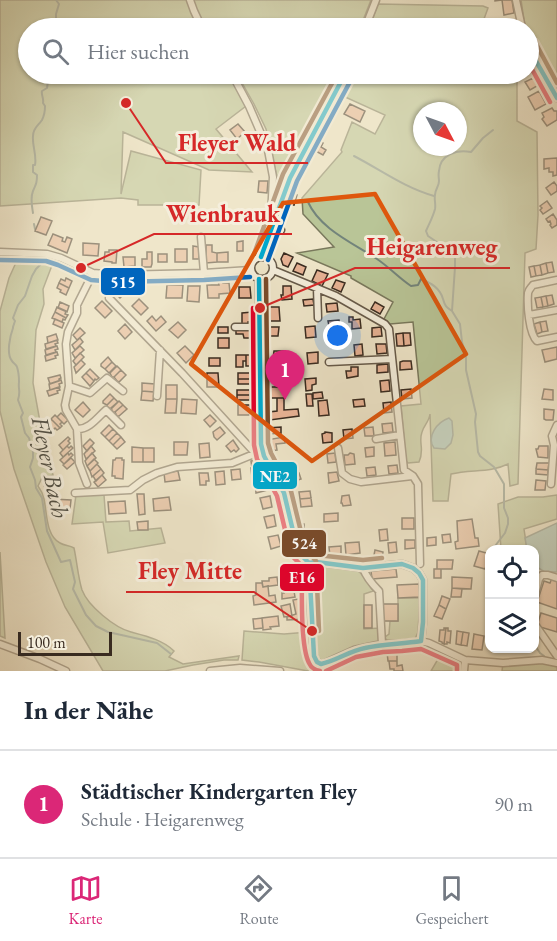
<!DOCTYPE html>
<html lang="de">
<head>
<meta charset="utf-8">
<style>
  :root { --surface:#fff; --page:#f2f2f3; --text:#1f2937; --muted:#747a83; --line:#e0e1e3; --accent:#db2777 }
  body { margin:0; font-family:"EB Garamond",serif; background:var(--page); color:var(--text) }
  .controls { position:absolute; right:18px; bottom:18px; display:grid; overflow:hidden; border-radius:12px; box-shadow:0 2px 4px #0004 }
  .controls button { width:54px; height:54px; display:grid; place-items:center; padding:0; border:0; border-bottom:2px solid var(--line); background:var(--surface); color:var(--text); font:30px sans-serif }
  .compass { position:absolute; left:413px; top:102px; width:54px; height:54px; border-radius:50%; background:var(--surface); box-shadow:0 2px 4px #0004; rotate:131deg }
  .scale { position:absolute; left:18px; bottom:15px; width:94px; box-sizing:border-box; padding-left:6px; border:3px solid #392b20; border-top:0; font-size:16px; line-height:21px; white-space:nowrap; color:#392b20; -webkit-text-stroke:4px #f5efdd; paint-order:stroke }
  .you { position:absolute; left:338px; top:336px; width:21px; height:21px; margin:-15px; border:4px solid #fff; border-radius:50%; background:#1a73e8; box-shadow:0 0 0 9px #1a73e833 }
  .badge { display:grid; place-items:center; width:39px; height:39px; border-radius:50%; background:var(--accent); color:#fff; font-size:20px; font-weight:700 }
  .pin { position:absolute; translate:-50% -50px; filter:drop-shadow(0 2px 3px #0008) }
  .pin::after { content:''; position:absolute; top:32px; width:21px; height:18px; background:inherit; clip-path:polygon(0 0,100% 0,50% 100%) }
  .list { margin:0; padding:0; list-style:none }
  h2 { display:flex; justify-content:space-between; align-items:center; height:78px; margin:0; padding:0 24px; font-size:26px }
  h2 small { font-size:20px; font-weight:400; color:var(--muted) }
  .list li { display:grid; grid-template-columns:39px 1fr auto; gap:18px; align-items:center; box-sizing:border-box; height:108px; padding:0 24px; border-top:2px solid var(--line) }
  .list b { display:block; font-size:22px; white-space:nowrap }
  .list p { margin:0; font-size:20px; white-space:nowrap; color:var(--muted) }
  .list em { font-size:20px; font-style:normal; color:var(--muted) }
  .icon { flex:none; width:33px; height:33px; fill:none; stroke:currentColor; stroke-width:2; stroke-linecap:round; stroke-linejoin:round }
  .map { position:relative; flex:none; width:557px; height:671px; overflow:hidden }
  .search { position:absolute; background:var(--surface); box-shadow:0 2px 4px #0004; left:18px; right:18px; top:18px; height:66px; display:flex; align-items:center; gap:15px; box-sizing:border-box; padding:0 21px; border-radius:33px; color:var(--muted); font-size:22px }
  .sheet { height:186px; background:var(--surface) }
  nav { display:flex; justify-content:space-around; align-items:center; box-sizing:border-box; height:84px; border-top:2px solid var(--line); background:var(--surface); font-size:16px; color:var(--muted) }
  nav a { display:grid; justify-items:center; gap:3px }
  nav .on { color:var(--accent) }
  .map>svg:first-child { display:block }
  .green { fill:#b9c597; stroke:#79785c; stroke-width:1.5; fill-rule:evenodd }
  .water { fill:#9abfb7; stroke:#73847b; stroke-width:1.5 }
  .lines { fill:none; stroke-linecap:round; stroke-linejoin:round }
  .stream { stroke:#73847b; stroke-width:2 }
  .building { fill:#e8b395; stroke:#392b20; stroke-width:1.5 }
  .minor-casing { stroke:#665a4a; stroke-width:9 }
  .minor { stroke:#f5efdd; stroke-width:6 }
  .bus-1-casing { stroke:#f5efdd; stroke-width:9 }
  .bus-2-casing { stroke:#f5efdd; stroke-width:9 }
  .bus-3-casing { stroke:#f5efdd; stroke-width:9 }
  .bus-4-casing { stroke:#f5efdd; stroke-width:9 }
  .bus-1 { stroke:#00a9ce; stroke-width:4.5 }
  .bus-2 { stroke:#0065bd; stroke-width:4.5 }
  .bus-3 { stroke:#7a4b2a; stroke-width:4.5 }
  .bus-4 { stroke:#e4002b; stroke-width:4.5 }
  .marked { fill:none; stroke:#df570d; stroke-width:4.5; stroke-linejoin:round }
  .labels { text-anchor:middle; stroke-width:6; stroke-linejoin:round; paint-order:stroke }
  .water-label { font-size:24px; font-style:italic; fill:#515046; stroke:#f5efdd }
  .leader { fill:none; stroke:#d62828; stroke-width:2 }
  .callout-dot { fill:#d62828; stroke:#f5efdd; stroke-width:2 }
  .callout-label { font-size:24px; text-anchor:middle; font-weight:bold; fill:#d62828; stroke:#f5efdd; stroke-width:6; stroke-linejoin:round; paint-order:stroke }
  .line-badge { stroke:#f5efdd; stroke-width:2 }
  .badge-label { font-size:16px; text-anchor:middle; font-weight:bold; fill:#fff }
</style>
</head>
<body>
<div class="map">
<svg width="557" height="671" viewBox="0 0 557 671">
  <rect width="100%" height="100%" fill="#efe6ca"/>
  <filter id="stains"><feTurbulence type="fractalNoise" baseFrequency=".00333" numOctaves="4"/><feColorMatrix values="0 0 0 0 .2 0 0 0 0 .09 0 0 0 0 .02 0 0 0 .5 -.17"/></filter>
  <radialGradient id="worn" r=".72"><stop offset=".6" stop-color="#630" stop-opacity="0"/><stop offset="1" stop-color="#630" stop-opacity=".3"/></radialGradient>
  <path class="green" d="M0 0H371L360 28H28V74H228L246 106 216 129 252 172 209 170 123 132 121 194 131 151 201 170 199 205H138V200L121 198 0 206Z
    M521 0H557V98L550 85 552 80 529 33 528 28H527L525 26Z
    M378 4 483 6 488 8 484 19 483 25 477 26V28H369Z
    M237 74H517V121L537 132 538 215 536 249 525 253 518 484 510 486 508 464C490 473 471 469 451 474L448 501H433L430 414C429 422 424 425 422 432 418 443 425 449 419 462L408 463 406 461 401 406 421 404 413 322 390 324 384 319 393 302 351 278V276L297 253 334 247 303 214 302 198 342 152 341 150 352 122 375 134 385 115 332 91 289 169 279 197 275 202 277 177 266 129 254 104ZM422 111H458V147H422Z
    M19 256 44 257 54 260 43 289 44 304 36 330 33 383 42 433 53 475 42 478 38 486C41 490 43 494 44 499 47 513 46 536 60 543 65 546 69 545 74 548 77 562 78 577 82 590 88 606 115 628 131 632 146 636 163 640 174 651L169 657 183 664 239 656 238 660H224L193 665 165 671H103L65 607 46 562 14 469 0 411V311L9 278Z
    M76 495H104L106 522 129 521 130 531 161 528 165 543 108 553 103 522 72 524Z
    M557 495V519L524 529 527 549H501L498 504 518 497H543Z
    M0 552 5 638 0 636Z
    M314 565C326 566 348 566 358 571 365 575 369 585 373 591L364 594V629L380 628 379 642 323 661 318 658 316 653 312 570Z
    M398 598H420L418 632 415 639 410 640 389 641 386 640 385 637 389 634 390 621H398Z
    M244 631 284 634 309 632 311 661 317 668 313 671H308L259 662 242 660Z
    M441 654 457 667V671H431Z
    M503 663H557V671H502Z"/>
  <path class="water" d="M449 418 452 421 453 435 451 443 445 449 434 448C426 437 437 422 449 418Z
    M557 523V572H545L535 566 534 550 527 549 525 538Z"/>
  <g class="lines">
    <path class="stream" d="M56 28V14L59 4 56 0
      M354 156C381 170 405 188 434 196
      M308 202C320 229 353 243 377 259 389 267 399 278 411 286L418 285 421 279C431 283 440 288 443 299 445 306 446 307 452 311
      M33 213C32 206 30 198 33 191 36 184 37 183 37 175L33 172V165H35C37 155 32 146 33 136 33 128 38 126 42 120 44 116 45 110 45 106L43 103C44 98 41 95 42 91L47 88 49 74
      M34 224 35 229
      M43 258 40 265 36 269 32 276 25 296 18 305 13 318 15 321 13 327V328C10 336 6 354 12 361 13 363 16 364 17 367 19 373 19 376 19 382 18 391 21 390 18 400L23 413 21 417 25 433 29 438 33 452V458L30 467 35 480 36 488 42 498 47 531 61 562 70 560 75 582 73 589 86 615 96 626 108 632 157 643 171 654
      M492 550 505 533 508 524V518L504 508V484L494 467 480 456 478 452 475 422 476 414 466 370V355L462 342 460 324 452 311 455 267V257L450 251 428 236 426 231C429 224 433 217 435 209 436 204 434 200 435 195 435 189 439 187 439 181 439 178 438 175 439 171 440 155 456 149 471 152L483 138 493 130
      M534 644 540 653 544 656"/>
  </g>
  <path class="building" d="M495 0H512L514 13 504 15 502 0 495 1Z
    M533 78 537 86 530 90 525 82Z
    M539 91 546 104 535 110 528 97Z
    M350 104 365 111 360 122 344 114Z
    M552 108 554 111H557V120L547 126 542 119 544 117 542 113Z
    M238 124 245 132 237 139 230 130Z
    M316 139 323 143 321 147 326 150 323 155 310 148Z
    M557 158V175L553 176V172H549V168L544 169V159Z
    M259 181H268L267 193 258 192Z
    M554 182 557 186V191L551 195 546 188Z
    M289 192 297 195 294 205 285 203Z
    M547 201 552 208 543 214 540 210 542 208 540 206Z
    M553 214 557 220V225L552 228 550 225 551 224 550 221 548 222 546 219Z
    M41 217 52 221 46 235 35 231Z
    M53 234 63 238 62 241 65 242 67 237 72 239 67 253 48 245Z
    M243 241V251H237V242Z
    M83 243 99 244 98 256 83 255Z
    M206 245H212V252L217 253V262L206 263Z
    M193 246 199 247V259H193Z
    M175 249H187V262H175Z
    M109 250H117L116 263H112V262L104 261 105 252H109Z
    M147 252H152V264L151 267H142V259H147Z
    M228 252V262H217V253Z
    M284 253 293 257 288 267 283 265 281 259Z
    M158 254H167V262H158Z
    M123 257H135V266L124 267Z
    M552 262 554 272 548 273 546 263Z
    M297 263 306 267 303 275 293 271Z
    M546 263 548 273 542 275 540 265Z
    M540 265 542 275 536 276 534 266Z
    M534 266 536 276 531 277 529 267Z
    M317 270 328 274 322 286 312 281Z
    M66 278 72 281 69 288 59 283 61 279 65 281Z
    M336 280 345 283 341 292 332 288Z
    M218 281H223V283H229L230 293 219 294V298H208L207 285H219Z
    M129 282 136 290 132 294 125 286Z
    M59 283 69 288 66 295 60 292 61 290 57 288Z
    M123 284 130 292 126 296 118 288Z
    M167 285H183L182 298H166Z
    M117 286 124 294 120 298 112 290Z
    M188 286H200L199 302 187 301Z
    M283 286H291L292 299 282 300 281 295H283Z
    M239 287H250L251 298H239Z
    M552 295 554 304 548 306 546 296Z
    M546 296 548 306 543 307 541 297Z
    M541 297 543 307 537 308 535 298Z
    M139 299 148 308 141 315 132 306Z
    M313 299 314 305 304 306 303 300Z
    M102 301 112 311 105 318 95 308Z
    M60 302 69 306 67 312 58 308Z
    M375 302 384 307 380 314 371 309Z
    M337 303 338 311 327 312 326 304Z
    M57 307 66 311 65 314 68 315 66 318 55 312Z
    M269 307H279L280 321H270Z
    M55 312 66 318 65 320 63 319 62 322 52 318Z
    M252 312V322H248V324H242V313Z
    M152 316 156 321 161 316 166 322 156 331 147 321Z
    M349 317H353V320L360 319 361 328 352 329V322H349Z
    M55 319 64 323 62 328 53 324Z
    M339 320 340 328 331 329V326H329L328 321Z
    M546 321 548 331 542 332 540 322Z
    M178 322 186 330 178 338 169 330Z
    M540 322 542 332 537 334 534 324Z
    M125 324 132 332 125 339 118 331Z
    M315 326 316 337 306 338 305 327Z
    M218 327H228V333H218Z
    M269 327H279L278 336H269Z
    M381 327 382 336 372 337V328Z
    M80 328 85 333 77 340 73 335Z
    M236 330H252V338H244L243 334H236Z
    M403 333 404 346H397L396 334Z
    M403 333H410L411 345 404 346Z
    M56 334 58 340 48 343 47 337Z
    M80 338 83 342 75 350 72 345Z
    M218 338H229V348H218Z
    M340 338 341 347 332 348V339Z
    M57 340 58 343 55 344 56 346 46 349 45 344Z
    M362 344 363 355 355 356 354 345Z
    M376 344H386L387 353 377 354Z
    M57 346 58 349 55 350 56 352 46 355 45 350Z
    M80 346 84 350 75 358 72 353Z
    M185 346 194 355 186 363 177 353Z
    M557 347V359L545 362 542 350Z
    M274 351H285V359H273Z
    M57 352 58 355 55 356 56 358 46 361 45 356Z
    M318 352V363L308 364 307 353Z
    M80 353 84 357 76 365 73 361Z
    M236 355H246V361H243V367H236Z
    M246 355H254L255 366H246Z
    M108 357 112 362 105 369 101 366V364Z
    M209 358H220V366H209Z
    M273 359H285L284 367H273Z
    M81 360 85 364 76 373 74 367Z
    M403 361H411L412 369 400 370V362Z
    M112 362 116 366 109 373 105 369Z
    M388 364V372L377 373V365Z
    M117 366 121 370 114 377H112L110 373Z
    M351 367H358V376L347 378 346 371H351Z
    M90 369 99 378 96 380 95 379 94 381 86 373Z
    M121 370 126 375 119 382 117 381 114 377Z
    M86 373 94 381 90 386 82 377Z
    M207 373H218L219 387H207Z
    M238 373H250V379H238Z
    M60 375 61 378 59 379V381L50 384 48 378Z
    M316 378V384L312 385V390L306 391 305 379Z
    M238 379H250V384H238Z
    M61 380 62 383 59 384 60 387 50 390 49 384Z
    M389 380 390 391 381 392 380 381Z
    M142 383 155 384 154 392 142 391Z
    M166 385H177V399H166Z
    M59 387 60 390 57 391 58 393 49 396 47 391Z
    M266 387H285V398H266Z
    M411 389 412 398 402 399 401 390Z
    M544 389 553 390V400L542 399Z
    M237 390H250V395H237Z
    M142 391 154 392 153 401 141 400Z
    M322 392 323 398 313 399V393Z
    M110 394 114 398 107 405 103 403V401Z
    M306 394H312L313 406H307Z
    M237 395H250V400H237Z
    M114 398 118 402 111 409 107 407V405Z
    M277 398H284V410L298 409 299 416 270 420 269 412 277 411Z
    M166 399H177L176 413H165Z
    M182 399 197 400 196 414 181 413Z
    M364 399 365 406 354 407 353 400Z
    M327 400 329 415 319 416 318 401Z
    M119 401 123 405 115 412H113L111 408Z
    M83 402 90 410 83 417 75 410Z
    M391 402 392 412 384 413 383 403Z
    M123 405 127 409 119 416H117L115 412Z
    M238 405H250V415H238Z
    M544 409 554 410 553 420H546L544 419Z
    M61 413 68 420 64 424 57 417Z
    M55 415 62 422 60 424 62 426 60 428 51 419Z
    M210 415 216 421 210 427 204 420Z
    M51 419 60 428 57 430 55 428 53 430 47 423Z
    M392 423 393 432 383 433 382 424Z
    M109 425 113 429 105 437 101 433Z
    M220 427 225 433 217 440 214 437 213 432Z
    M281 427V433L269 434 268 428Z
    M373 427 374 436H365L364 428Z
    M113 429 117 433 109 441 105 437Z
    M352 429 353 438 344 439 343 430Z
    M325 432 332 433V442L323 443 322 434 325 433Z
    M117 433 121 437 113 445 109 441Z
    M68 437 70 439 68 441 70 443 63 450 59 445Z
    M121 437 125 442 117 449 113 445Z
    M284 437 285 443 276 444 277 450 268 451 266 440Z
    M90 439 94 443 87 451 83 446Z
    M233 440 239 449 236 452 234 450 231 452 226 446Z
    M174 442H188L187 455H174Z
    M395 442 396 455 385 456 384 443Z
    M209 443 210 457 200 458 199 444Z
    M67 446 69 448 71 446 73 448 63 457 60 453Z
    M91 446 95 451 86 459 84 454Z
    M539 446H548V458L538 457 536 449H538Z
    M132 447 143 448V462H132Z
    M374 447V456L366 457 365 448Z
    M143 448H154V462H143Z
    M68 453 69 455 71 453 73 455 64 464 60 460Z
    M92 453 96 458 87 466 85 461Z
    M335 453 336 462 328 463 327 454Z
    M350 453 354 454 355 464 345 465 344 455H348Z
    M71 458 75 462 67 469 63 465Z
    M116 458H122V460H124L123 479 115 478V476H112L113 460H115Z
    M94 459 98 463 90 471 87 466Z
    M255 460 257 468 260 467 262 475 252 477 251 468H252L251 461Z
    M288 461 292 469 284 472 280 464Z
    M537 463H549L548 470 536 469Z
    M97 464 101 469 92 477 90 471Z
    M397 465 398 473 389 474 388 466Z
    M375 467 376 475 367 476 366 468Z
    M101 469 104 473 96 481 93 476Z
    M240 469 241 479 232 480 231 470Z
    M536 469 548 470V475L536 474Z
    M178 471 180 480 165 482 164 473Z
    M224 471 225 484 216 485 215 472Z
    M337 472 339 481 329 483 328 473Z
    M199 473H208L209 481H206V485H200Z
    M299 473 301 479 295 481 297 485 288 489 283 480Z
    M102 475 106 480 98 487 94 482Z
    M55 480V485L44 486V481Z
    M536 480 546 481 545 490H535Z
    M267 481 268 490 256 493 255 483Z
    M310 491 311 498 300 499 299 492Z
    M137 494H144L145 514 139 515Z
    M349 495 351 505 343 506 342 503H341L342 496Z
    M270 496 272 507 263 509 260 498Z
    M169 497 171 510 154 511 153 499Z
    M311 498 312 506 301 507 300 499Z
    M52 499 71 500 70 509 59 508V505H52Z
    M125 501 126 513 109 514 108 502Z
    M338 513V521L324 522V514Z
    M274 515 276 526 267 528 264 517Z
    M402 518H414V529H402Z
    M472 519 475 538H478L479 546 456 549 455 542 458 541 457 521Z
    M148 521V530H138L137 522Z
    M304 524 305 538 297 539 295 525Z
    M387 529 388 540 380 541 379 530Z
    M450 534 451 542 443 543 442 535Z
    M278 535 281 546 271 549 268 537Z
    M323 537 324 547 311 549 310 539Z
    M436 537V545L427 546V538Z
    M405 540H415V548L405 549Z
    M359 542 360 553 346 555 345 543Z
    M396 542 397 552 389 553 388 543Z
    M341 546V555L330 556 329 547Z
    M375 550 383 552 381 562 373 560Z
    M479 551 490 554 485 569 474 566Z
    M437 560H453L452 569H437Z
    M396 569 397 577 372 579 371 571Z
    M434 569H441V578H434Z
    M277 577 278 585 263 587 262 581H269V578Z
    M298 577 299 584 291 585 290 578Z
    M452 577 472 578 471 589 452 588Z
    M552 578 557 580V609L537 602 544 581 550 583Z
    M290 581 291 585H293L295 597 282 599V593H284L282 582Z
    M256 583H262L263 587 268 586 269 596 275 595 276 602 254 605 253 596 256 595Z
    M419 584 420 597 398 598 397 585Z
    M452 588 462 589 461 597H451Z
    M442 596 450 599 446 609 439 605Z
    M304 598V601H307L308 619 287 620V617L296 614 293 600Z
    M290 604 292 616 284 617 281 606Z
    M382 604H398V621H382Z
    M364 605H372V628H364Z
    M439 605 446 609 442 619 434 616Z
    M541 613 557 618V632L537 626Z
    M278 616 279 626 270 627 271 629 263 630 262 618Z
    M262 618 263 628 254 629 253 619Z
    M444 628H446L444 644 442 643V642L439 641 440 630H444Z
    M446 628H448V631H451L450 643 447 642V644H444Z
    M457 631 463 632 461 645 456 644Z
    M463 632 469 633 467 646 461 645Z
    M474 634 484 636 482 650 472 649Z
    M427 647 436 651 433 658 424 653Z
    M387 652H397V661H388Z
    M389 661H397V666L402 665 403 671H394V669H390Z"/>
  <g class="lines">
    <defs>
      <path id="minor" d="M190 0 194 11 202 28
        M516 0 522 28
        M365 28 376 0
        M528 46 557 98
        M232 74 249 106 268 150 273 177 271 217 273 223
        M272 227 281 230
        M201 237 204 273
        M0 252 47 254 61 258 93 273 117 275 204 273 250 270
        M251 268a11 11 0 1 1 22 0a11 11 0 1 1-22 0Z
        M261 257 290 178 345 74
        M273 270 336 296 385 324 389 329 404 470 413 476 418 484 420 564
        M93 273 77 305V313L68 332 66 344 69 386 65 405 66 410 77 429C89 430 98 417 106 410L121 425
        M259 279 261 444 264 456 284 493 296 546 298 552 309 563C309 577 310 651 315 659 318 664 319 663 323 664L354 650 382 644H401L421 641 429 643 465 660 503 663 542 660 557 663
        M557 280 533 285C530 289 529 289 528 293 527 305 529 334 537 341L557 337
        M317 288 318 318
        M109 298 182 373 255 453
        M529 315 557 310
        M235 327H260
        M329 362 392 359
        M69 386 90 393 107 378 123 391
        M157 396 160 350
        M77 429 79 463 87 484
        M376 439 400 435
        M338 448 342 473 350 479 361 482 412 476
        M551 484 554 445 552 436 557 425
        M75 493 130 490 143 480 157 473 177 467 232 463 259 452
        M309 563 316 562 363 568 402 564 413 568 419 573 423 580V622L421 641
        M363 568C366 577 372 584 379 591L382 644
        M534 599 539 579 542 575H548L557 578
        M534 623 557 656
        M0 644 40 659 66 671
        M210 671 240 668 280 671
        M464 671 465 660"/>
    </defs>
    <use href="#minor" class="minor-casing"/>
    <use href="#minor" class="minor"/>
    <defs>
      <path id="bus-1" d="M528 47 557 98
        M261 257 290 178 345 74
        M259 279 261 444 264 456 284 493 298 552 309 563 314 656 317 662 321 664
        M309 563 316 562 363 568 402 564 413 568 419 573 423 580V622L421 641
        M321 664C336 661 349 651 365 648 383 644 402 644 421 641"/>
      <path id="bus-2" d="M0 260 46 261 58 265 91 280 116 282 204 280 250 277
        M268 260 297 181 352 78"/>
      <path id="bus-3" d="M535 42 557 83
        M254 254 283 174 337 74
        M266 279 268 443 271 453 291 491 305 548 316 561 319 631
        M308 556 317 555 363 560 382 558"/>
      <path id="bus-4" d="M528 62 550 102
        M253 308 254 445 257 459 277 496 291 555 302 566C302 587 300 646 309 663 311 668 315 670 320 671
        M326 671 356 657 383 652 402 651 421 649 457 665V670"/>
    </defs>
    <use href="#bus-1" class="bus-1-casing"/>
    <use href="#bus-2" class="bus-2-casing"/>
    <use href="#bus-3" class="bus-3-casing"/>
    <use href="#bus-4" class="bus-4-casing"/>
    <use href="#bus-1" class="bus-1"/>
    <use href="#bus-2" class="bus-2"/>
    <use href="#bus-3" class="bus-3"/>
    <use href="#bus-4" class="bus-4"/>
  </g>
  <path d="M0 0H557V671H0ZM375 194 466 354 312 461 191 364 283 203Z" fill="#efe6ca" fill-opacity=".55" fill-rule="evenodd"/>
  <path class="marked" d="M375 194 466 354 312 461 191 364 283 203Z"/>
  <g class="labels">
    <g class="water-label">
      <text transform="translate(50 467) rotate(78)" y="8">Fleyer Bach</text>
    </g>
  </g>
  <path class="leader" d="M126 103L166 163H308M81 268L154 234H292M260 308L355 268H510M312 631L254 592H126"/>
  <g class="callout-dot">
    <circle cx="126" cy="103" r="6"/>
    <circle cx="81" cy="268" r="6"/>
    <circle cx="260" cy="308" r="6"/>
    <circle cx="312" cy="631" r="6"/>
  </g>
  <g class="callout-label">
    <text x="237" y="151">Fleyer Wald</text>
    <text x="223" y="222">Wienbrauk</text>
    <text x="432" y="255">Heigarenweg</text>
    <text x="190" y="579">Fley Mitte</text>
  </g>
  <g class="line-badge">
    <rect x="100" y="267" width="46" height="29" rx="6" fill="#0065bd"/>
    <rect x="252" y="461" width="46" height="29" rx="6" fill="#00a9ce"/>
    <rect x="281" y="529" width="46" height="29" rx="6" fill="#7a4b2a"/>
    <rect x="279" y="563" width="46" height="29" rx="6" fill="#e4002b"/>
  </g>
  <g class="badge-label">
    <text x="123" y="288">515</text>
    <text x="275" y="482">NE2</text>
    <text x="304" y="549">524</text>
    <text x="302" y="583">E16</text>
  </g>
  <rect width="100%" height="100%" filter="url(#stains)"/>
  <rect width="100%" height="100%" fill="url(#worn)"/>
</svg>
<div class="controls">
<button><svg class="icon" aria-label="locate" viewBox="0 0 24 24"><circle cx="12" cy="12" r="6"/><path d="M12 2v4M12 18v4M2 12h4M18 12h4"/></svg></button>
<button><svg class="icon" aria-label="layers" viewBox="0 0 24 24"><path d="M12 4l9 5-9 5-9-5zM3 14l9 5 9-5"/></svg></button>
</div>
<svg class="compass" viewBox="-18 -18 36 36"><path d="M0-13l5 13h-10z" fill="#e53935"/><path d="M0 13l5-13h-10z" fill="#747a83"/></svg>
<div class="scale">100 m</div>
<div class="you"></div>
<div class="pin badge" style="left:285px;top:400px">1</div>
<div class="search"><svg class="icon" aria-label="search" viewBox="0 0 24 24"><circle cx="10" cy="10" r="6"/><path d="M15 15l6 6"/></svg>Hier suchen</div>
</div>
<section class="sheet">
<h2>In der Nähe<small></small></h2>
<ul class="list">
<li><span class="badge">1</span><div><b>Städtischer Kindergarten Fley</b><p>Schule · Heigarenweg</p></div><em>90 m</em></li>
</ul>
</section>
<nav>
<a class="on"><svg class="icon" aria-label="map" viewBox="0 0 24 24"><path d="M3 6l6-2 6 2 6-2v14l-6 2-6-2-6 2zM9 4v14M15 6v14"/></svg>Karte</a>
<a><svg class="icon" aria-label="directions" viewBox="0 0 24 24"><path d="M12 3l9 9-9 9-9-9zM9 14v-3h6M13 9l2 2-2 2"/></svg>Route</a>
<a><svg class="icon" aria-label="saved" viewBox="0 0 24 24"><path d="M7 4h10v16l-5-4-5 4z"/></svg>Gespeichert</a>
</nav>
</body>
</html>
